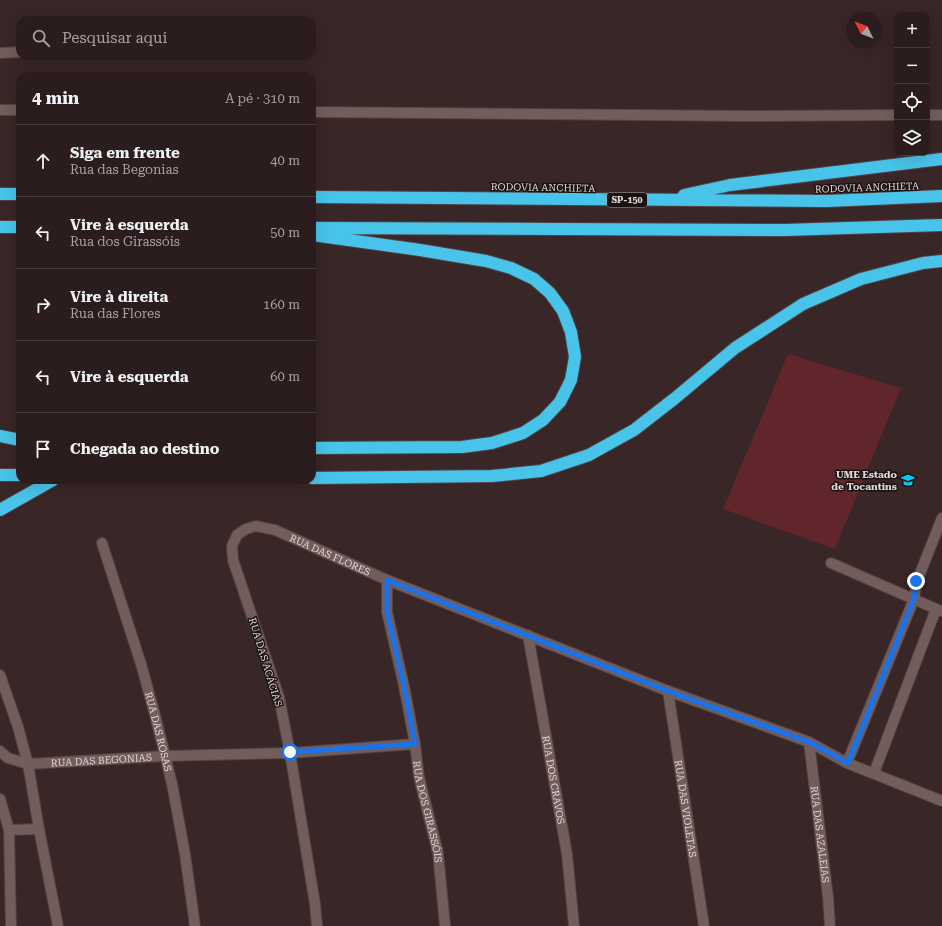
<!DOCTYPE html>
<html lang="pt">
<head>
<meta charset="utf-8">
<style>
  :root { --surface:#2b1c1d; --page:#332526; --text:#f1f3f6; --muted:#a6a1a4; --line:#473a3b }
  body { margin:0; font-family:"Roboto Serif",serif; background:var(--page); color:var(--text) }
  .controls { position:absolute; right:12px; top:12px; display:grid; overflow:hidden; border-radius:8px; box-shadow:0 4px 16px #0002 }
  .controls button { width:36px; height:36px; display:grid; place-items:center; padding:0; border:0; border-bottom:1px solid var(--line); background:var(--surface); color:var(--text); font:20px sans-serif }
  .compass { position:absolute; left:846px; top:12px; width:36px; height:36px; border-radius:50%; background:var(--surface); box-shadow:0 4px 16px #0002; rotate:312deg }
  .stop { position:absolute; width:12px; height:12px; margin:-9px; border:3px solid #1a73e8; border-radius:50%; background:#fff }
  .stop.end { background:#1a73e8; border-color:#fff; box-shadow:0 1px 4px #0008 }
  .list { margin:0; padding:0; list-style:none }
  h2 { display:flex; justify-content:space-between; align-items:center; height:52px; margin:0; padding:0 16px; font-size:17px }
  h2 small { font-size:13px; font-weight:400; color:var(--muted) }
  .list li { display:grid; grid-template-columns:26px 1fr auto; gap:12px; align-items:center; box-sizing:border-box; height:72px; padding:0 16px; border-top:1px solid var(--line) }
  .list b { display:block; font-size:15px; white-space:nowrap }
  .list p { margin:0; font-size:13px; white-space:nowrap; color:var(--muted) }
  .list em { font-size:13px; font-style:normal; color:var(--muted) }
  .icon { flex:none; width:22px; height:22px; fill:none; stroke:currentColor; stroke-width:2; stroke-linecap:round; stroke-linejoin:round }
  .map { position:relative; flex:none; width:942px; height:926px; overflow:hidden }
  .search { position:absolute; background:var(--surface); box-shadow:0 4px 16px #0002; left:16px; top:16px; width:300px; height:44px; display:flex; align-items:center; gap:10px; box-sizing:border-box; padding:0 14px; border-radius:12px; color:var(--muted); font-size:15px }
  .panel { position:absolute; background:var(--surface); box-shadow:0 4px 16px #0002; left:16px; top:72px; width:300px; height:412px; border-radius:12px }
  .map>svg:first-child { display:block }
  .pitch { fill:#60262c }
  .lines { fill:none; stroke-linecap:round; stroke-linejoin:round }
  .minor-casing { stroke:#524243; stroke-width:12 }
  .highway-casing { stroke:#524243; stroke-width:14 }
  .minor { stroke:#725c5c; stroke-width:10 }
  .highway { stroke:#48c3e9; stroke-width:12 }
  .route { stroke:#1a73e8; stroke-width:5 }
  .labels { text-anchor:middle; stroke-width:3; stroke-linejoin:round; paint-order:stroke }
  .shield { fill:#1a1212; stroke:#a69a9a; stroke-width:1 }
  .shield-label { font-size:9px; font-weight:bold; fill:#e2d5d5 }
  .street-label { font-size:10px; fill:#e2d5d5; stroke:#1a1212 }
  .poi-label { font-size:10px; font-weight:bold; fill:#e2d5d5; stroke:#1a1212; text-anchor:end }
</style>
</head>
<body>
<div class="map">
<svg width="942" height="926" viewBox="0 0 942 926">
  <rect width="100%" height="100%" fill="#392627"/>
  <path class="pitch" d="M788 354 901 388 835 549 723 509Z"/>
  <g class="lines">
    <defs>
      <g id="minor">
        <path d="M0 53 20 52"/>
        <path d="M0 110H20"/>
        <path d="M312 112 746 116 897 115"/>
        <path d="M927 115H942"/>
        <path id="s1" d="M102 543 141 664 155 715 172 784 185 854 195 926"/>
        <path d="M831 563 941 611"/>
        <path id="s2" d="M387 580V612L404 686 415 744 419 777 438 853 445 926"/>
        <path id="s3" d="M528 635 567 854 574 926"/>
        <path d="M0 675 18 727 28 764 39 829 58 926"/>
        <path id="s4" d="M668 691 704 926"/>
        <path id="s5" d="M809 742 828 897 830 926"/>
        <path id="s6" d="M0 751 8 758 28 764 165 756 290 753 415 744"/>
        <path d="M847 763 914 599 917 581 942 518"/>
        <path d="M874 773 936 609"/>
        <path d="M0 799 9 830 11 926"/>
        <path d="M9 830 39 829"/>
        <path id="s7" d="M317 926 315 904 290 753 279 697 233 560 232 546 237 535 246 529 256 526 275 530 387 580 668 691 809 742 847 763 942 801"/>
      </g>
      <path id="highway" d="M0 194H20
        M684 195 730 185 942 159
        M312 197 827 201 942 196
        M0 227H20
        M312 228 785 230 942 225
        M0 436 20 440
        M312 448 462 447 492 443 523 433 543 420 560 402 571 380 575 357 571 332 563 311 550 293 534 279 511 268 486 261 420 250 313 235
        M0 475H20
        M312 478 492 476 541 471 589 455 634 430 674 399 735 348 803 304 861 279 923 263 942 261
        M0 510 53 480"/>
    </defs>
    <use href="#minor" class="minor-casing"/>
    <use href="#highway" class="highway-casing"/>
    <use href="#minor" class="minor"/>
    <use href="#highway" class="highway"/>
  </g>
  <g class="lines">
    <path class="route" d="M290 752 415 744 404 686 387 612V580L668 691 809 742 848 763 914 599 916 581"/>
  </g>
  <defs>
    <symbol id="school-bare" viewBox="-9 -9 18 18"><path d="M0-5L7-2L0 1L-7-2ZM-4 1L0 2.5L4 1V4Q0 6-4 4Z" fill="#04cbf9" stroke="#1a1212" stroke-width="2.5" paint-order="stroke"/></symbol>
  </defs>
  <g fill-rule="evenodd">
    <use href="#school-bare" x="898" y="470" width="20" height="20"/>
  </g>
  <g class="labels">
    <rect class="shield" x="607" y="193" width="40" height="14" rx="3"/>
    <g class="shield-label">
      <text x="627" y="203">SP-150</text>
    </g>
    <g class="street-label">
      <text transform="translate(543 187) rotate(1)" y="4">RODOVIA ANCHIETA</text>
      <text transform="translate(867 187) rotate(-2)" y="4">RODOVIA ANCHIETA</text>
      <text dy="4" stroke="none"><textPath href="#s7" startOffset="504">RUA DAS FLORES</textPath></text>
      <text transform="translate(266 662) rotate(73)" y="4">RUA DAS ACÁCIAS</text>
      <text dy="4" stroke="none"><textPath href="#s1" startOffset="197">RUA DAS ROSAS</textPath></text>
      <text dy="4" stroke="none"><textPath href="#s6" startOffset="105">RUA DAS BEGONIAS</textPath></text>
      <text dy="4" stroke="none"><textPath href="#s3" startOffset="147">RUA DOS CRAVOS</textPath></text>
      <text dy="4" stroke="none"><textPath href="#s4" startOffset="119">RUA DAS VIOLETAS</textPath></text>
      <text dy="4" stroke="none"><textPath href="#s2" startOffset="236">RUA DOS GIRASSÓIS</textPath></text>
      <text dy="4" stroke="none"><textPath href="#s5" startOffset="93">RUA DAS AZALEIAS</textPath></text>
    </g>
    <g class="poi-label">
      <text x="897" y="478">UME Estado<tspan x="897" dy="12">de Tocantins</tspan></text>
    </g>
  </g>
</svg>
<div class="controls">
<button>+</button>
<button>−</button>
<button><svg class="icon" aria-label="locate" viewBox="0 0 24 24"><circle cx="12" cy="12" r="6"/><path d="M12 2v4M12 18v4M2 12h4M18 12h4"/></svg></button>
<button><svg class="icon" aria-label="layers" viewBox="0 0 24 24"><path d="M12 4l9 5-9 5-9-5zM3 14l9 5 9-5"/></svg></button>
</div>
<svg class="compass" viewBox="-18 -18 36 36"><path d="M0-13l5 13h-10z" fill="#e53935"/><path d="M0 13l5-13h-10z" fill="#a6a1a4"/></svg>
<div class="stop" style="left:290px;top:752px"></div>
<div class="stop end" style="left:916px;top:581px"></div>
<div class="search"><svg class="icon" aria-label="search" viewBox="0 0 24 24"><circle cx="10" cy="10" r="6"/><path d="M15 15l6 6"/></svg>Pesquisar aqui</div>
<section class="panel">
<h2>4 min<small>A pé · 310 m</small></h2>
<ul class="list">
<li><svg class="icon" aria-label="ahead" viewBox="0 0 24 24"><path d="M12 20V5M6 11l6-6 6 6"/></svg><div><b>Siga em frente</b><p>Rua das Begonias</p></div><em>40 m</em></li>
<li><svg class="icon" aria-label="left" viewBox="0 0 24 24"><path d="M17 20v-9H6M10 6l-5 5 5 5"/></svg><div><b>Vire à esquerda</b><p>Rua dos Girassóis</p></div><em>50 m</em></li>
<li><svg class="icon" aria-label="right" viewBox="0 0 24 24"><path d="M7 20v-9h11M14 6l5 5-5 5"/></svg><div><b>Vire à direita</b><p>Rua das Flores</p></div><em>160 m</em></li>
<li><svg class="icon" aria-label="left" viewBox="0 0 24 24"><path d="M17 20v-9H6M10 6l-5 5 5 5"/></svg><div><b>Vire à esquerda</b></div><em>60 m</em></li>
<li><svg class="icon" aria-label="arrive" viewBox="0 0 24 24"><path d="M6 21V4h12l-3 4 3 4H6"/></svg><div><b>Chegada ao destino</b></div></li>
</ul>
</section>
</div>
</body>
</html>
